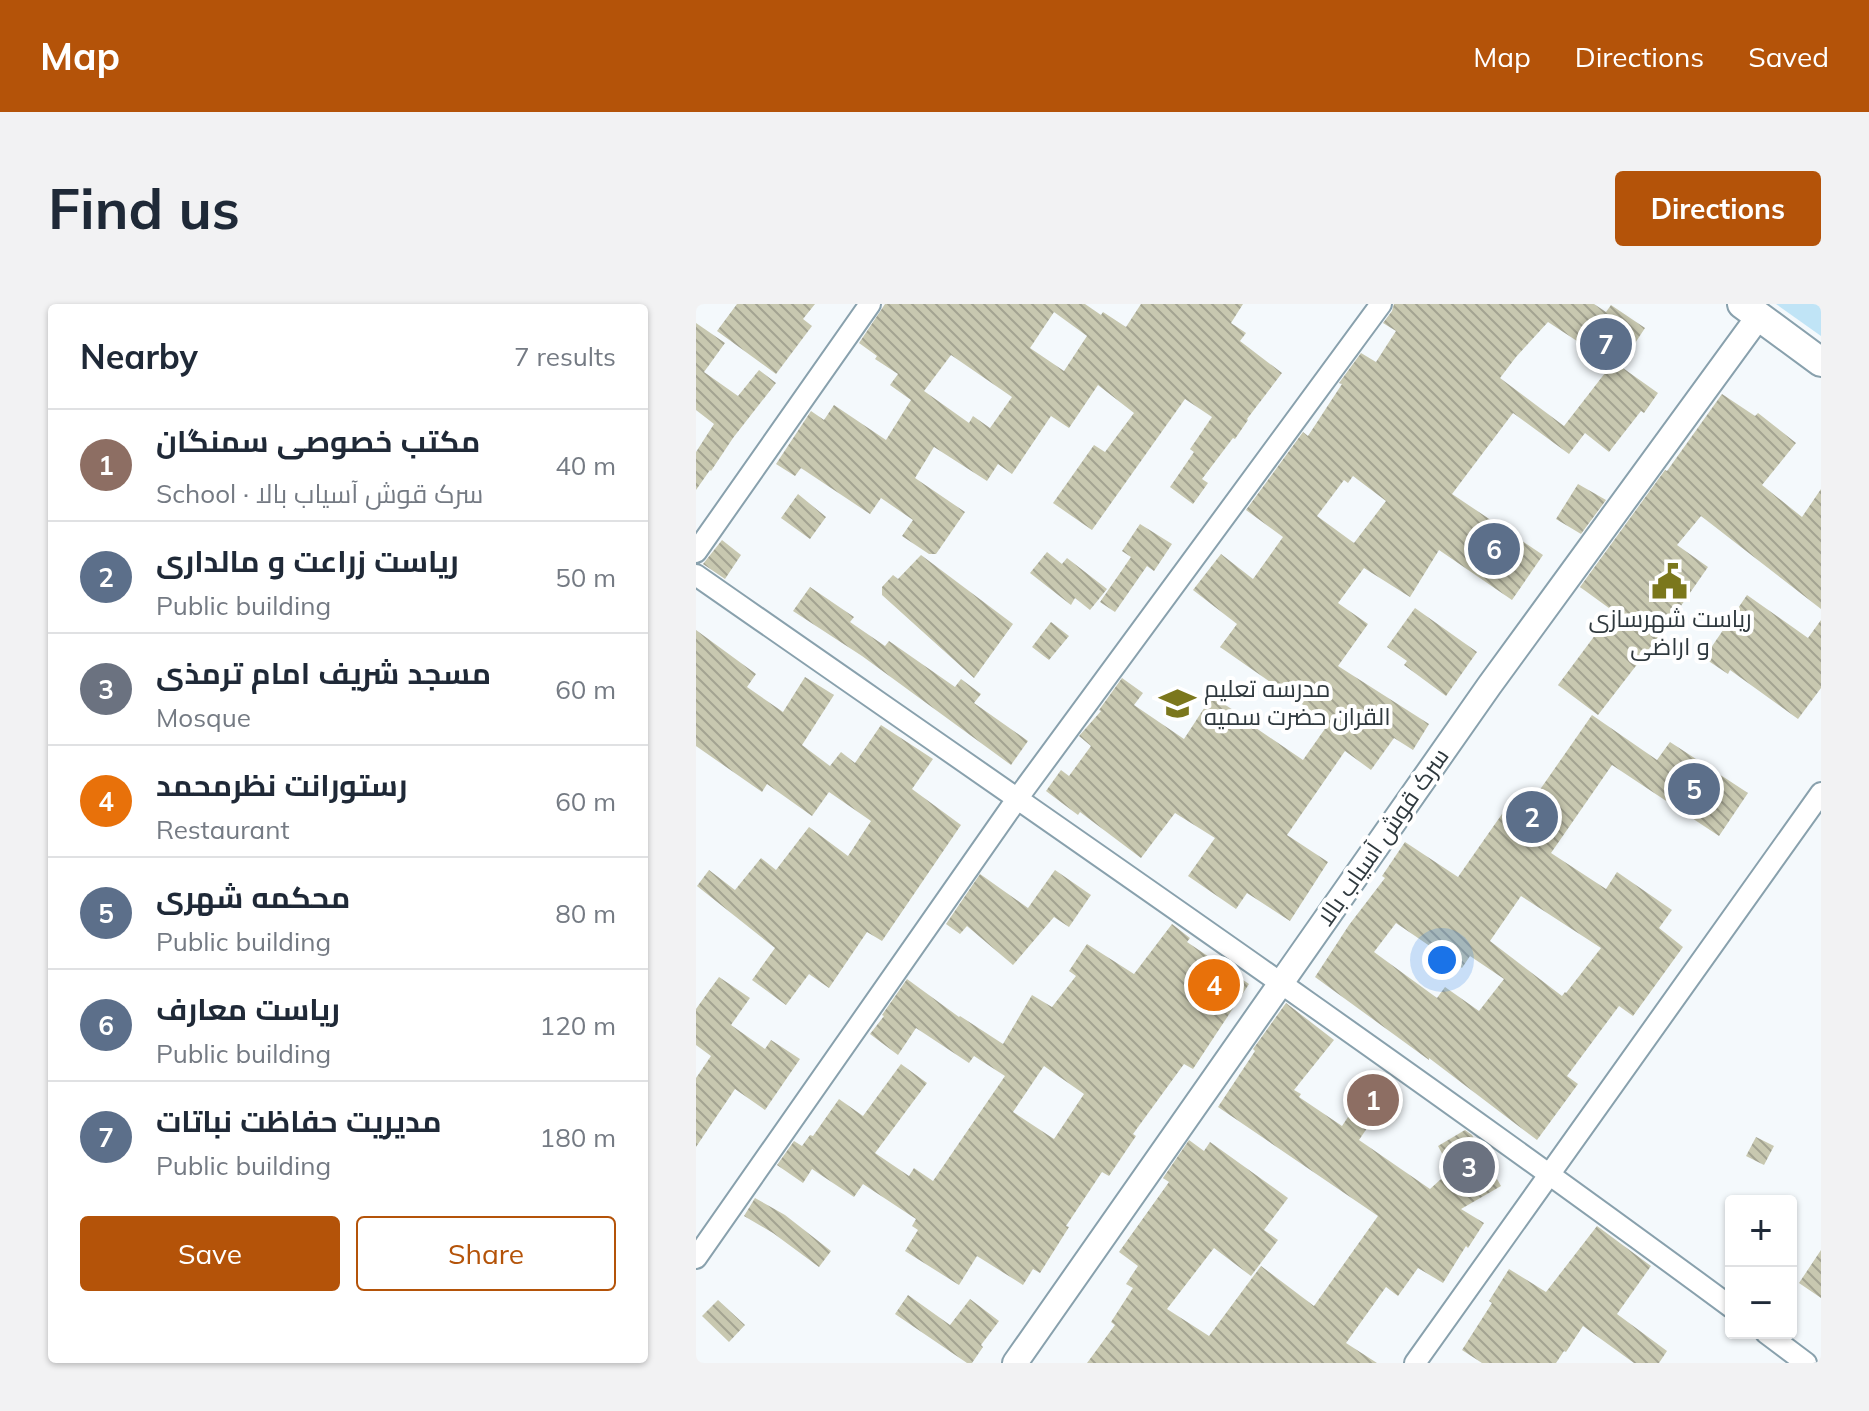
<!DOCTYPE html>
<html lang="en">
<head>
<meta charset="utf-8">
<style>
  :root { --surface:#fff; --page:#f2f2f3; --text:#1f2937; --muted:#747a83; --line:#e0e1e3; --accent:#b45309 }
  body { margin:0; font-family:Mulish,Cairo,sans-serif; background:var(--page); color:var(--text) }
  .controls { position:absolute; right:24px; bottom:24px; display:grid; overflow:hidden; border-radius:8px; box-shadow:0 2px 6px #0004 }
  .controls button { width:72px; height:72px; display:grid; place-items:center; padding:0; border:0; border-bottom:2px solid var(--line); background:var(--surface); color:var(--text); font:40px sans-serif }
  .you { position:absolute; left:746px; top:656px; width:28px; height:28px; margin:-20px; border:6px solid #fff; border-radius:50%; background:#1a73e8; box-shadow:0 0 0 12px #1a73e833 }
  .badge { display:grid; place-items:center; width:52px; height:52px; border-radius:50%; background:var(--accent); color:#fff; font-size:26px; font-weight:700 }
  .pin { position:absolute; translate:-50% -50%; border:4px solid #fff; box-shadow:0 2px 8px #0006 }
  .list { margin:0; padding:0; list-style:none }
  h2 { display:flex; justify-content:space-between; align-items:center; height:104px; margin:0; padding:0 32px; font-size:34px }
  h2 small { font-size:26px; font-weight:400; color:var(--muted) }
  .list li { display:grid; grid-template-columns:52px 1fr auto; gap:24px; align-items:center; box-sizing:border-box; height:112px; padding:0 32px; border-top:2px solid var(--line) }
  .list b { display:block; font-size:30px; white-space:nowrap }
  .list p { margin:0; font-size:26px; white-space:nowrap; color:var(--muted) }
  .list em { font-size:26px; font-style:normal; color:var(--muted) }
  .actions { display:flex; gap:16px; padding:24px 32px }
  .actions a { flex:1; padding:18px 0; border:2px solid var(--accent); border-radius:8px; text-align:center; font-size:28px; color:var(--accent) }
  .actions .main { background:var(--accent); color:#fff }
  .map { position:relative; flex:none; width:1125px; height:1059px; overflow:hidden; border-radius:8px }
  header { display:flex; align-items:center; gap:48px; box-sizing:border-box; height:112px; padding:0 40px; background:var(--accent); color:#fff }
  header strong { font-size:38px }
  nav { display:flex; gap:44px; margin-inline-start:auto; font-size:28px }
  .intro { display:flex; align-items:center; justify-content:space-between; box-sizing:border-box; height:192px; padding:0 48px }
  h1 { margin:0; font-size:56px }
  .button { padding:20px 36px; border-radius:8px; background:var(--accent); color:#fff; font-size:28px; font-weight:700 }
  main { display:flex; gap:48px; padding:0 48px }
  aside { flex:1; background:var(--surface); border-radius:8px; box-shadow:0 2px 6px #0004 }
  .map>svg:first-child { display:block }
  .green { fill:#c0e4f6 }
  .building { fill:url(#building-back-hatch); fill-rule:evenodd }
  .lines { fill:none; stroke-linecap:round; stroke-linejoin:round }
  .minor-casing { stroke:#89a1ad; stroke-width:24 }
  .tertiary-casing { stroke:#89a1ad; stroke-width:28 }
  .secondary-casing { stroke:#89a1ad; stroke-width:32 }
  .minor { stroke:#fff; stroke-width:20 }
  .tertiary { stroke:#fff; stroke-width:24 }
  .secondary { stroke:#fff; stroke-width:28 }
  .labels { text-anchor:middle; stroke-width:8; stroke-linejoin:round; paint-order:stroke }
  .poi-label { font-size:24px; fill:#2f393e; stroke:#fff }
  .street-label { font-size:24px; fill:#2f393e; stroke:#fff }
</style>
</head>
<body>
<header>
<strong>Map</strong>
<nav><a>Map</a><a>Directions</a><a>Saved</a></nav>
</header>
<div class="intro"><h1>Find us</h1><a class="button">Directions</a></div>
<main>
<aside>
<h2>Nearby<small>7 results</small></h2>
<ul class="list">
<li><span class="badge" style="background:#8d6e63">1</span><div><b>مکتب خصوصی سمنگان</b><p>School · سرک قوش آسیاب بالا</p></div><em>40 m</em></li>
<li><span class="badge" style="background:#5c6f8a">2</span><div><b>ریاست زراعت و مالداری</b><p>Public building</p></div><em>50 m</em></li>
<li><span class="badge" style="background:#6b7280">3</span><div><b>مسجد شریف امام ترمذی</b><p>Mosque</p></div><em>60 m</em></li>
<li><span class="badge" style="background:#e8710a">4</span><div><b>رستورانت نظرمحمد</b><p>Restaurant</p></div><em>60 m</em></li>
<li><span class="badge" style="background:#5c6f8a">5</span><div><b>محکمه شهری</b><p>Public building</p></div><em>80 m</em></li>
<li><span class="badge" style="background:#5c6f8a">6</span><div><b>ریاست معارف</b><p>Public building</p></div><em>120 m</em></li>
<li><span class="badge" style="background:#5c6f8a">7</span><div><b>مدیریت حفاظت نباتات</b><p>Public building</p></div><em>180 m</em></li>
</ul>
<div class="actions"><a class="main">Save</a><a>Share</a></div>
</aside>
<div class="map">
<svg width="1125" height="1059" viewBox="0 0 1125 1059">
  <defs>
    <pattern id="building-back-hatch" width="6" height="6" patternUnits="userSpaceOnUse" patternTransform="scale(2)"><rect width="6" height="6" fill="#c8c8b0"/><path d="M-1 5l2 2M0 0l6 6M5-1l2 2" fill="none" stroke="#a3a391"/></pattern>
  </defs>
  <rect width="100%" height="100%" fill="#f4f9fc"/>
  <path class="green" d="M1080 0H1125V32Z"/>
  <path class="building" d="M41 0H119L107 15 116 22 80 70 21 27Z
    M189 0H389L405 11 407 8 430 23 445 0H547L535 19 550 29 544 37 586 69 551 115 552 116 539 135 537 134 506 175 512 179 497 200 474 183 498 148 494 145 516 113 489 95 396 226 357 199 398 141 409 148 438 109 402 81 373 124 355 112 316 170 302 160 291 177 238 143 219 174 269 208 240 250H233L206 232 217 216 185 194 174 210 105 164 99 172 80 160 115 107 128 116 138 101 190 136 215 96 194 81 202 70 179 55 181 52 163 39ZM358 8 391 32 368 67 334 44ZM255 51 316 93 294 124 277 112 273 119 228 87Z
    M698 0H898L910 8 915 1 949 24 924 62 962 89 948 109 945 107 913 148 889 129 873 150 817 109 756 190 847 251 816 296 743 246 714 293 668 264 642 299 672 320 642 362 733 420 717 446 698 434 675 466 649 447 591 531 632 558 594 617 551 589 540 605 492 572 519 534 479 509 445 554 384 508 382 511 350 487 365 466 373 472 395 442 383 432 405 407 403 406 426 374 447 389 438 401 488 435 516 392 558 420 557 422 607 456 633 419 524 343 541 320 497 286 525 250 557 275 587 233 550 206 607 128 612 132 646 80 643 79 665 49 680 58 700 27 687 19 696 7ZM852 18 916 60 868 122 804 74 820 53ZM657 172 690 197 658 239 621 212 648 176 652 179Z
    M0 19 29 39 8 68 42 92 63 66 80 79 37 134 15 167 14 166 0 186V148L18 120 0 106Z
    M1026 90 1059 112 1062 109 1100 139 1066 181 1106 213 1125 185V305L1005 212 981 241 1012 263 973 319 902 411 862 381 917 307 884 283 969 166 971 167Z
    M882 180 910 196 885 230 860 215Z
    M102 190 130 213 114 235 85 214Z
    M444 220 476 240 458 267 451 262 419 308 404 298 435 253 426 247Z
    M26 236 45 251 29 275 7 260Z
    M351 248 366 260 371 254 411 285 394 306 379 294 375 301 334 269Z
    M225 251 317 320 278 374 186 291V283L197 271 202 275Z
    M114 283 158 313 154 318 189 342 193 337 259 383 265 375 285 390 278 399 332 437 315 461 166 352 97 307Z
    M1051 291 1112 334 1125 316V384L1102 415 1034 366 1032 370 1008 354Z
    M719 304 781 348 750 392 708 361 711 357 691 343Z
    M355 318 373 332 353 356 336 343Z
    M0 326 60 370 51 383 87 408 109 373 138 391 106 441 134 462 145 448 159 459 185 421 237 455 216 485 265 521 186 637 171 628 133 684 113 670 90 701 56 676 79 644 1 582 13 566 39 586 65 554 80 566 113 523 152 552 175 517 133 488 116 512 71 480 66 488 0 442Z
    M896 411 961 456 974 438 1052 489 1023 532 916 461 855 549 910 585 921 568 976 606 963 624 987 643 937 712 923 702 871 772 882 780 841 836 733 754V756L619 673 653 621 689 574 686 572 709 538 762 573 806 510 820 520ZM825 592 905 644 870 689 869 688 866 692 794 637ZM700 619 766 664 774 652 808 675 783 707 749 683 741 694 678 648Z
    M359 566 395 591 373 623 358 613 317 661 271 622 264 630 250 620 284 570 332 604Z
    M476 620 494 634 491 638 553 680 497 765 488 760 437 830 440 832 413 872 406 868 370 922 373 923 344 969 337 965 327 981 281 952 263 981 209 947 222 926 216 922 220 915 167 880 158 893 116 865 107 879 81 861 98 837 106 842 114 831 117 832 143 795 167 812 205 760 231 779 179 849 213 872 218 864 237 877 309 772 278 752 273 759 220 724 202 751 174 730 188 712 186 711 211 675 263 713 264 712 307 740 336 691 356 703 380 672 373 667 391 640 438 670ZM348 762 388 790 358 835 317 808Z
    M23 673 54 694 35 721 69 745 75 736 104 755 69 806 39 785 0 843V774L15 752 0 741V705Z
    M590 699 638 736 598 786 605 790 603 793 646 822 682 768 701 780 663 836 734 885 755 866 742 842 769 826 776 831 805 882 765 905 788 919 772 944 770 942 747 979 722 964 702 992 690 983 650 1039 681 1059H391L419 1021 415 1018 437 984 430 980 442 962 423 948 473 878 467 874 493 836 508 847 514 838 592 894 568 926 582 936 555 972 518 944 471 1005 513 1032 565 962 618 1002 682 912 522 803 559 747 557 745Z
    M1060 833 1078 842 1068 861 1050 852Z
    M59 894 89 911 135 947 123 963 77 929 48 912Z
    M901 922 955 962 921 1010 971 1047 963 1059H938L887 1022 870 1048 868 1047 860 1059H786L766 1046 796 999 793 997 813 965 850 988Z
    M1125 946V994L1103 979Z
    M212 991 254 1021 274 995 303 1017 285 1041 287 1043 276 1059H271L199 1010Z
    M22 996 49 1021 33 1038 6 1012Z"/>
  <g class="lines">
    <defs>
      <path id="minor" d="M0 248 174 0
        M0 271C347 513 695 752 1035 1003
        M0 954 321 495 685 0
        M1070 1029 1110 1059
        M719 1059 1125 489"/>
      <path id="tertiary" d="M319 1059 793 382 1063 12"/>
      <path id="secondary" d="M1046 0 1125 58"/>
    </defs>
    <use href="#minor" class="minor-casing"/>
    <use href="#tertiary" class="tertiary-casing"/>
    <use href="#secondary" class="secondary-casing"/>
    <use href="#minor" class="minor"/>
    <use href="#tertiary" class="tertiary"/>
    <use href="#secondary" class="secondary"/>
  </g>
  <defs>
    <symbol id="civic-bare" viewBox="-9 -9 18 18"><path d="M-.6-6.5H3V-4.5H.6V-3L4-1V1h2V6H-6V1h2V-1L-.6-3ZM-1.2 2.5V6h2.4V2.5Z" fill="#7b771c" stroke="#fff" stroke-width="2.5" paint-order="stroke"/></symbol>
    <symbol id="school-bare" viewBox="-9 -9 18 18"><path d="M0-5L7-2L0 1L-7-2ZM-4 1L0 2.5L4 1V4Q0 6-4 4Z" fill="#7b771c" stroke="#fff" stroke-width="2.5" paint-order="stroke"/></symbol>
  </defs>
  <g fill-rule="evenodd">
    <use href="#civic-bare" x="948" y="252" width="51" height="51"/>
    <use href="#school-bare" x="456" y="374" width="51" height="51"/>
  </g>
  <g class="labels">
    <g class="poi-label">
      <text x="974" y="323">ریاست شهرسازی<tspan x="974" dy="28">و اراضی</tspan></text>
      <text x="508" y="393" text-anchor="start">مدرسه تعلیم<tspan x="508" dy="28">القران حضرت سمیه</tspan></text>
    </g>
    <g class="street-label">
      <text transform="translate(687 533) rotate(-55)" y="8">سرک قوش آسیاب بالا</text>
    </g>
  </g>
</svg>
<div class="controls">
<button>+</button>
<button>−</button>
</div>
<div class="you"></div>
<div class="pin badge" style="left:677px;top:796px;background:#8d6e63">1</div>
<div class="pin badge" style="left:836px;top:513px;background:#5c6f8a">2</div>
<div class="pin badge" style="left:773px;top:863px;background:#6b7280">3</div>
<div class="pin badge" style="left:518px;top:681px;background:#e8710a">4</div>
<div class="pin badge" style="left:998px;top:485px;background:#5c6f8a">5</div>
<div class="pin badge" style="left:798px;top:245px;background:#5c6f8a">6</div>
<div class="pin badge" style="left:910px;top:40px;background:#5c6f8a">7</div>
</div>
</main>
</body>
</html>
